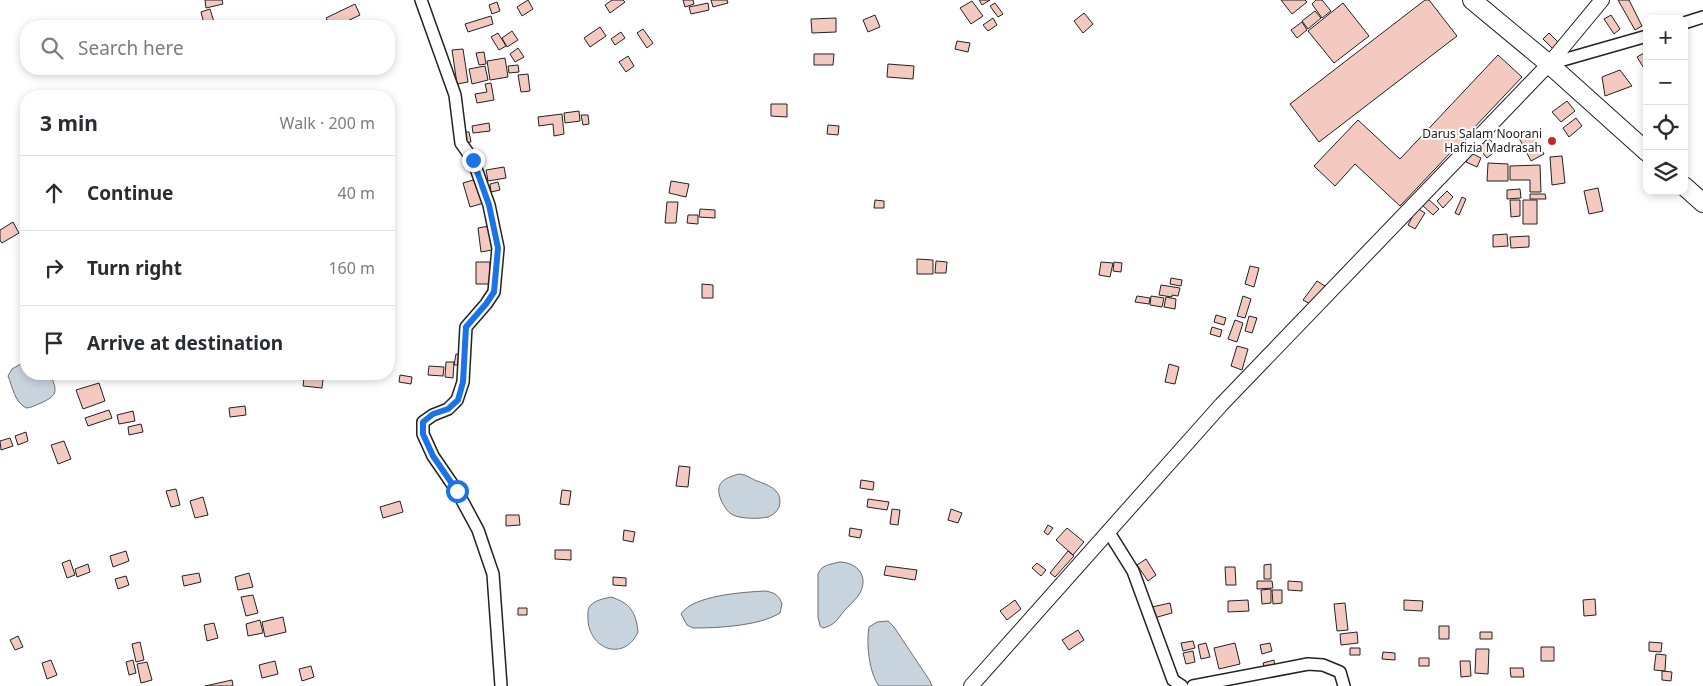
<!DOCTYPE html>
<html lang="en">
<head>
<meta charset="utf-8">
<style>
  :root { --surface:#fff; --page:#f2f2f3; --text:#2b2b33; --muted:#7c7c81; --line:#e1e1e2 }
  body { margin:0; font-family:"Noto Sans",sans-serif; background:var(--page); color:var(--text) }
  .controls { position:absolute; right:15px; top:15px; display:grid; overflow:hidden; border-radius:10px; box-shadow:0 2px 8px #0003 }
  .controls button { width:45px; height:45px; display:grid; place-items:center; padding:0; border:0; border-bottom:1px solid var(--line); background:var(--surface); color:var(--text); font:25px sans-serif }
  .stop { position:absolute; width:15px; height:15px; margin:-11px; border:4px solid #1a73e8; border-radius:50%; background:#fff }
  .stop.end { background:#1a73e8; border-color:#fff; box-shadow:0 1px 5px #0008 }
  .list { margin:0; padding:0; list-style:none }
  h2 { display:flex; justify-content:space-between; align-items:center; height:65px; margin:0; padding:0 20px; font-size:21px }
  h2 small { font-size:16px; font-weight:400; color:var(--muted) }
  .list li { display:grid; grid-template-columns:32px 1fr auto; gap:15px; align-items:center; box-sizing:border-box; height:75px; padding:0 20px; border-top:1px solid var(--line) }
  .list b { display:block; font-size:19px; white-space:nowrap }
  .list em { font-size:16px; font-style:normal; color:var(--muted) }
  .icon { flex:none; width:28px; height:28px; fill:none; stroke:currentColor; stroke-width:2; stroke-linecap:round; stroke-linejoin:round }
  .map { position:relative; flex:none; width:1703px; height:686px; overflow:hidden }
  .search { position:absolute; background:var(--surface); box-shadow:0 2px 8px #0003; left:20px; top:20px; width:375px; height:55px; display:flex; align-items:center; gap:12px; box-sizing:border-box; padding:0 18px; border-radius:20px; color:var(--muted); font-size:19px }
  .panel { position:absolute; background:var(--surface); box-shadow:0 2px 8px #0003; left:20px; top:90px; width:375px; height:290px; border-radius:20px }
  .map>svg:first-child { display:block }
  .water { fill:#c7d3dd; stroke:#6f6f6f }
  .building { fill:#f3c9c0; stroke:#222 }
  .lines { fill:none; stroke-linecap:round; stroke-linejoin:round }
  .minor-casing { stroke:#222; stroke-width:14 }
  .tertiary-casing { stroke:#222; stroke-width:16 }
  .primary-casing { stroke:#222; stroke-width:20 }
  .minor { stroke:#fff; stroke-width:11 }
  .tertiary { stroke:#fff; stroke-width:14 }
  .primary { stroke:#fff; stroke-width:18 }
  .route { stroke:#1a73e8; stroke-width:6 }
  .poi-dot { fill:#c62828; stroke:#fff; stroke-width:2 }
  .labels { text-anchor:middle; stroke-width:4; stroke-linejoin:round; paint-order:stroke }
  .poi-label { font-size:12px; fill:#222; stroke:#fff; text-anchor:end }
</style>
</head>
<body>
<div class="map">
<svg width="1703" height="686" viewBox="0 0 1703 686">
  <rect width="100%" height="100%" fill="#fff"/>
  <path class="water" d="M26 361V374H50C57 390 59 395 41 403 36 405 31 408 26 408 14 401 13 388 8 376L12 369Z
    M739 474C747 475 750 478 757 481 769 485 784 491 779 507 777 512 773 515 768 517 759 519 742 519 733 515 727 512 724 506 721 500 714 483 724 478 739 474Z
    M839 562C857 562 869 576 860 593 856 600 849 605 844 611 837 620 835 625 823 628L820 626 818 617V574C822 564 830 565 839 562Z
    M766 591C775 593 779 595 782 604L780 613C759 626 718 628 693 628L687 625 681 614C693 595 745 592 766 591Z
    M611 597C630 603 636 612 638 632 625 661 591 651 588 621 588 616 587 610 590 606 595 600 603 599 611 597Z
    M888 621 894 627 930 681 932 686H879C869 673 866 643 869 627L877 622Z"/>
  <path class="building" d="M205 0H222L223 4 206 8Z
    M528 0 533 9 522 16 517 7Z
    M612 0H623L625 2 610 13 605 5Z
    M683 0H693L694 4 685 7Z
    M711 0H727L728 3 713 7Z
    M979 0H990L982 5Z
    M1281 0H1305L1307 2 1292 14Z
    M1316 0H1322L1331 11 1322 18 1312 4Z
    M1425 0H1429L1457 36 1319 142 1290 104Z
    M1618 0H1629L1642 26 1635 30Z
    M972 1 983 16 971 24 960 8Z
    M497 2 500 11 492 14 489 5Z
    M708 3 709 10 691 14 689 7Z
    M995 3 1003 14 998 17 990 6Z
    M1343 3 1369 36 1334 63 1308 31Z
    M355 4 360 15 337 26H330L326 18Z
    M210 9 214 22 204 24 201 12Z
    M1315 11 1321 18 1308 29 1302 21Z
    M1084 13 1093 24 1083 33 1074 21Z
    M875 15 880 27 868 32 863 20Z
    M1611 15 1620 29 1614 34 1604 19Z
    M491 16 493 24 468 32 465 24Z
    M836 18V32L812 33 811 19Z
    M993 18 997 25 988 31 983 25Z
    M1302 22 1307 30 1297 38 1291 30Z
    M600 27 606 36 590 47 584 38Z
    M643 29 653 43 647 48 637 33Z
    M512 31 518 40 507 47 502 38Z
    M621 32 625 38 615 45 611 39Z
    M498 33 506 46 499 50 491 37Z
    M1549 33 1560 44 1554 50 1543 39Z
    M957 41 970 43 968 52 955 49Z
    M518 48 524 57 515 62 510 54Z
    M463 49 468 82 457 84 452 50Z
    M484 52 486 64 479 65 476 53Z
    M1644 53 1647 57V73L1637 57Z
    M814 54H834L833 65H814Z
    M1498 55 1522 77 1400 206 1355 164 1335 186 1314 166 1358 120 1400 159Z
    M628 56 634 66 626 72 619 62Z
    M505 58 508 77 490 80 487 61Z
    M888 64 914 66 913 79 887 77Z
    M518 65 519 72 509 73 508 66Z
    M485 66 488 80 472 84 469 69Z
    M1620 70 1632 86 1605 96 1602 77Z
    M528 74 530 91 521 92 518 75Z
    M491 83 494 100 477 103 475 94 487 92 485 84Z
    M1567 101 1575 111 1561 122 1552 112Z
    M771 104H787V117L771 116Z
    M579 111 580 121 565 123 564 113Z
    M562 114 564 134 554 136 553 124 539 126 538 117Z
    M581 115H588L589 124 583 125Z
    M1576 118 1582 126 1569 137 1563 128Z
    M489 123 490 131 473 133 472 126Z
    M828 125 839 126 838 135 827 134Z
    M1531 130 1544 154 1531 161 1518 136Z
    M463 132H469L471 142 464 143Z
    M1486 135 1498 149 1487 158 1476 145Z
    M1471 153 1481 158 1477 167 1466 162Z
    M1562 156 1565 183 1552 185 1550 157Z
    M1488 163 1508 164V181H1487Z
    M1540 165 1541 192H1530V180H1510V166Z
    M504 167 506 178 488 181 486 170Z
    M477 179 484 203 470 207 463 183Z
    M671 181 689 184 686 197 669 193Z
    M498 182 500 190 491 192 490 184Z
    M1598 188 1603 211 1589 214 1584 191Z
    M1520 189 1521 198 1507 199V190Z
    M1447 191 1453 197 1443 208 1437 201Z
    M1530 194H1545L1546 199H1530Z
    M1462 197 1466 199 1459 215 1455 213Z
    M1427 198 1439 209 1433 215 1421 204Z
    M875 200 884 201V208H874Z
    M1510 200H1520V216L1511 217Z
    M1523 200H1537V224H1523Z
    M667 202H678L676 223H665Z
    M1417 208 1425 213 1415 229 1408 225Z
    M700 209 715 210V218L699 217Z
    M688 215H698V224L687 223Z
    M13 222 19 233 2 243 0 240V230Z
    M489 226 492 250 481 252 478 228Z
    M1507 234 1508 246 1493 247V235Z
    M1529 236V247L1511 248 1510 237Z
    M917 259 933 260V274H917Z
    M936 261 947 262 946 273H935Z
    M476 262H490V284H476Z
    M1101 262 1113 263 1110 277 1099 275Z
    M1114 262 1122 263 1121 272 1113 271Z
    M1250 266 1259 268 1254 287 1245 284Z
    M1171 278 1182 280 1181 286 1170 284Z
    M1317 281 1325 286 1312 305 1303 300Z
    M702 284 713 285V298H702Z
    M1161 285 1180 288 1178 296 1172 295V297L1159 295Z
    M1137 296 1150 298 1149 304 1135 302Z
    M1151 296 1164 298 1162 307 1150 305Z
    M1243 296 1251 299 1245 318 1237 316Z
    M1166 297 1176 299 1175 309 1164 307Z
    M1216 315 1226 318 1224 325 1214 322Z
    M1249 316 1257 318 1252 333 1245 331Z
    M1235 320 1243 323 1237 342 1228 339Z
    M1212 327 1222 330 1220 337 1210 334Z
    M1237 346 1248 349 1242 370 1231 366Z
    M456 354 463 355 461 365H454Z
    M446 362H454L453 378 445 377Z
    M1169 364 1179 367 1175 384 1165 382Z
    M429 366 444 367 443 376 428 375Z
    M212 374H221L222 378 213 379Z
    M400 375 412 377 411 384 399 382Z
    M304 378 323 379 322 388 303 386Z
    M99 383 105 401 83 409 76 390Z
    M245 406 246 415 230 417 229 408Z
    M109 410 112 418 88 426 85 418Z
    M133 411 135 421 119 424 117 415Z
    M141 424 143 432 129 435 128 427Z
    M26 432 28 441 18 445 15 436Z
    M10 438 13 446 1 450 0 441Z
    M64 441 71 459 58 464 51 445Z
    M679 466 690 467 688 487 676 486Z
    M861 480 874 482 873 490 860 488Z
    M176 489 180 505 171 507 166 491Z
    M562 490 571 491 569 505 560 504Z
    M203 497 208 515 195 518 190 501Z
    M868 499 889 502 887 510 867 507Z
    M400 501 403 512 383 518 380 507Z
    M892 509 900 510 898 525 890 524Z
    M951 509 962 513 958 523 948 520Z
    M506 515H519L520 525 506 526Z
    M1048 525 1053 528 1048 535 1044 532Z
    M850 528 862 530 860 538 849 536Z
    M1067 528 1084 542 1073 555 1056 540Z
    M624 530 635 532 633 542 623 540Z
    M555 550H571V560L555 559Z
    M126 551 129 561 113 567 110 556Z
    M1068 551 1074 556 1055 577 1050 573Z
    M1146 559 1156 575 1148 581 1137 565Z
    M70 560 75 575 67 578 62 563Z
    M1037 563 1046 570 1041 576 1032 568Z
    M88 564 90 572 77 577 75 569Z
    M1271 564V579H1264V565Z
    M886 566 917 570 915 580 884 575Z
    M1225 567H1235L1236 585H1226Z
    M199 573 201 582 184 586 182 576Z
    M249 573 253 587 238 590 235 577Z
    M126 576 129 585 118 589 115 579Z
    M613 577 626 578V586L613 585Z
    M1257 581H1272L1273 588 1257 589Z
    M1288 581 1302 582V591L1288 590Z
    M1271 589V603L1262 604 1261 590Z
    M1272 590H1282V603L1273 604Z
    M253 595 258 613 246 616 241 597Z
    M1595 599 1596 615 1584 616 1583 600Z
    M1015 600 1021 609 1007 620 1000 611Z
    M1248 600 1249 611 1228 612V601Z
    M1404 600 1423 601 1422 611 1404 610Z
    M1170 603 1172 613 1154 618 1152 607Z
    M1345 603 1348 630 1337 631 1334 604Z
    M518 608H527V615H518Z
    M283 617 286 632 265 637 262 622Z
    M260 620 263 633 248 636 246 624Z
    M214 623 218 638 207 641 204 625Z
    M1439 626H1449V639H1439Z
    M1078 630 1084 640 1069 650 1062 640Z
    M1357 632 1358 643 1341 645 1340 634Z
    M1480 632H1492V639H1480Z
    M18 636 23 647 15 650 10 640Z
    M1193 641 1195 648 1183 651 1181 643Z
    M140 642 144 660 136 662 132 644Z
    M1649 642 1662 643 1661 652 1649 651Z
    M1206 643 1210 657 1201 659 1198 645Z
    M1235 643 1240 664 1219 669 1214 648Z
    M1270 643 1272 651 1262 654 1260 645Z
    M1541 647H1554V661H1541Z
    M1350 648H1360V655H1350Z
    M1476 649H1489L1488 674 1475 673Z
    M1193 651 1195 662 1186 664 1183 653Z
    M1383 652 1395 653V660L1382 659Z
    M1656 654 1666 655 1665 671 1654 670Z
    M1419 658H1429V666H1419Z
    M51 660 57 675 47 679 42 663Z
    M133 660 136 673 129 675 126 662Z
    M1274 660 1275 668 1265 670 1263 663Z
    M275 661 278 674 262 678 259 665Z
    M1460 661H1470L1471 676 1461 677Z
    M147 662 152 680 141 683 137 664Z
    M311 666 314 677 302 681 299 669Z
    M1510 668H1523L1524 677H1511Z
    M1662 671 1672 672 1671 681 1662 680Z
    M232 680 233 686H205Z"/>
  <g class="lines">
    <defs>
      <path id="minor" d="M421 0 455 95 461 143 473 160 489 205 498 248 494 292 486 304 466 327 463 382 457 400 448 409 433 415 423 422V434L433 456 457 491 478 530 493 574 501 686
        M1684 23 1703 17
        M1549 64 1647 36
        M1108 531 1133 571 1173 680 1182 686
        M1193 686 1308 664 1323 665 1340 672 1344 686"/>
      <path id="tertiary" d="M971 686 1221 405 1549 64 1602 0"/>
      <path id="primary" d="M1472 0 1549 64 1647 152
        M1684 186 1703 203"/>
    </defs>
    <use href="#minor" class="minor-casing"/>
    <use href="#tertiary" class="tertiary-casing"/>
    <use href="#primary" class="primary-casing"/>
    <use href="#minor" class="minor"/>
    <use href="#tertiary" class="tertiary"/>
    <use href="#primary" class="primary"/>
  </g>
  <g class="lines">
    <path class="route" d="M457 491 433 456 423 434V422L433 414 448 409 458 400 463 382 466 327 486 304 494 292 498 248 489 205 473 160"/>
  </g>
  <circle class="poi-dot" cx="1552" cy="141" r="5"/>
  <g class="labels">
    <g class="poi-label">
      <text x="1542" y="138">Darus Salam Noorani<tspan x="1542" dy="14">Hafizia Madrasah</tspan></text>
    </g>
  </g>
</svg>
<div class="controls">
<button>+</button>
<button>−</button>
<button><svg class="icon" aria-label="locate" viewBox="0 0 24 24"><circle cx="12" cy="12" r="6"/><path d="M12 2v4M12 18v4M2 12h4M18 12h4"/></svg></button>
<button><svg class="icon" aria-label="layers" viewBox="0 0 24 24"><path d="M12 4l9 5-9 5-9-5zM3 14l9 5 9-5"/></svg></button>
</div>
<div class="stop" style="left:457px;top:491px"></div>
<div class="stop end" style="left:473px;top:160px"></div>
<div class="search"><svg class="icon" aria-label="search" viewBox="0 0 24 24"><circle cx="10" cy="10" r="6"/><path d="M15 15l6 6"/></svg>Search here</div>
<section class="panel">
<h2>3 min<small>Walk · 200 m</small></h2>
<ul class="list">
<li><svg class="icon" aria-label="ahead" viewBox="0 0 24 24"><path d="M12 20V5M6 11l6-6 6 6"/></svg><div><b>Continue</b></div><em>40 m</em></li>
<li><svg class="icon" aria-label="right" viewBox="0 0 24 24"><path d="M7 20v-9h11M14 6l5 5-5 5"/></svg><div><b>Turn right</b></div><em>160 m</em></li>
<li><svg class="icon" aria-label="arrive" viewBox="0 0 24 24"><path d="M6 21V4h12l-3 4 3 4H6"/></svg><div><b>Arrive at destination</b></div></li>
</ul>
</section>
</div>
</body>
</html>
